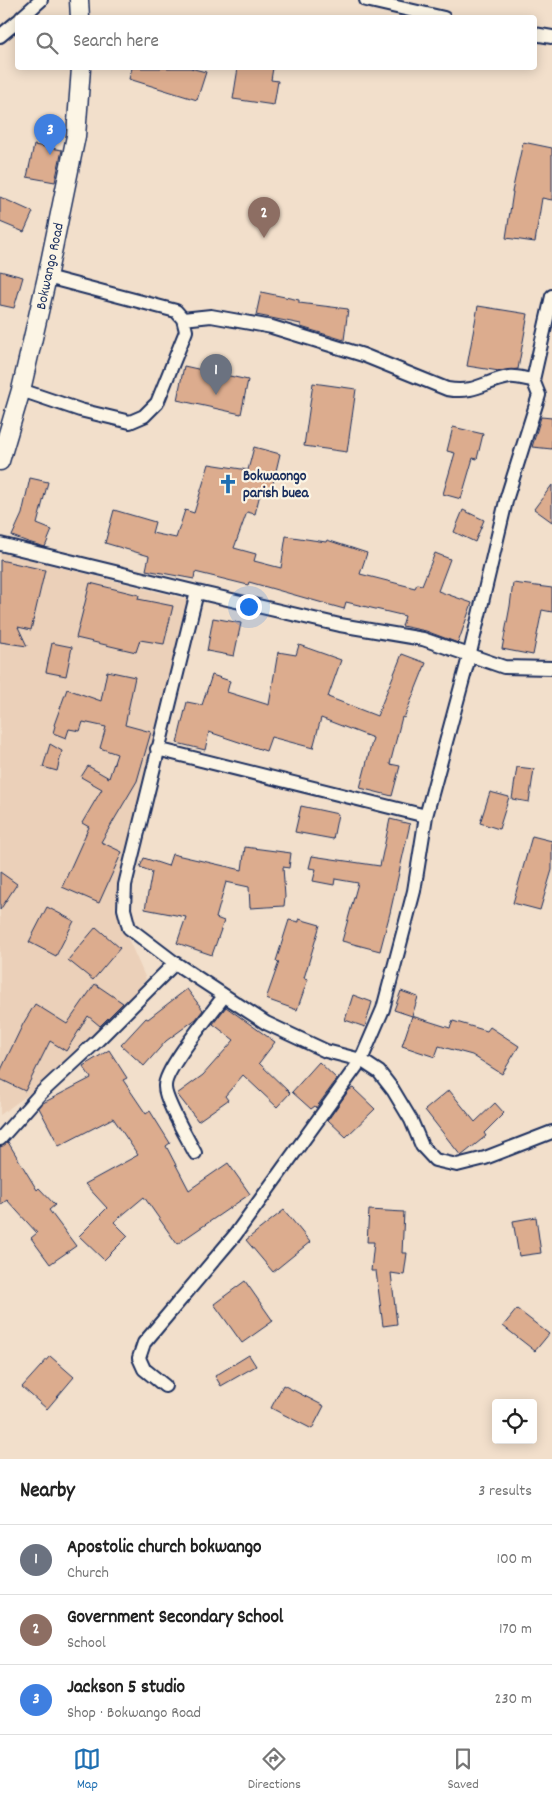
<!DOCTYPE html>
<html lang="en">
<head>
<meta charset="utf-8">
<style>
  :root { --surface:#fff; --page:#f2f2f2; --text:#222; --muted:#767676; --line:#e0e0e0; --accent:#1f6fb2 }
  body { margin:0; font-family:Dekko,sans-serif; background:var(--page); color:var(--text) }
  .controls { position:absolute; right:15px; bottom:15px; display:grid; overflow:hidden; border-radius:5px; box-shadow:0 2px 12px #0003 }
  .controls button { width:45px; height:45px; display:grid; place-items:center; padding:0; border:0; border-bottom:1px solid var(--line); background:var(--surface); color:var(--text); font:25px sans-serif }
  .you { position:absolute; left:248px; top:606px; width:18px; height:18px; margin:-12px; border:4px solid #fff; border-radius:50%; background:#1a73e8; box-shadow:0 0 0 8px #1a73e833 }
  .badge { display:grid; place-items:center; width:32px; height:32px; border-radius:50%; background:var(--accent); color:#fff; font-size:16px; font-weight:700 }
  .pin { position:absolute; translate:-50% -41px; filter:drop-shadow(0 1px 2px #0008) }
  .pin::after { content:''; position:absolute; top:26px; width:18px; height:15px; background:inherit; clip-path:polygon(0 0,100% 0,50% 100%) }
  .list { margin:0; padding:0; list-style:none }
  h2 { display:flex; justify-content:space-between; align-items:center; height:65px; margin:0; padding:0 20px; font-size:21px }
  h2 small { font-size:16px; font-weight:400; color:var(--muted) }
  .list li { display:grid; grid-template-columns:32px 1fr auto; gap:15px; align-items:center; box-sizing:border-box; height:70px; padding:0 20px; border-top:1px solid var(--line) }
  .list b { display:block; font-size:19px; white-space:nowrap }
  .list p { margin:0; font-size:16px; white-space:nowrap; color:var(--muted) }
  .list em { font-size:16px; font-style:normal; color:var(--muted) }
  .icon { flex:none; width:28px; height:28px; fill:none; stroke:currentColor; stroke-width:2; stroke-linecap:round; stroke-linejoin:round }
  .map { position:relative; flex:none; width:552px; height:1459px; overflow:hidden }
  .search { position:absolute; background:var(--surface); box-shadow:0 2px 12px #0003; left:15px; right:15px; top:15px; height:55px; display:flex; align-items:center; gap:12px; box-sizing:border-box; padding:0 18px; border-radius:5px; color:var(--muted); font-size:19px }
  .sheet { height:275px; background:var(--surface) }
  nav { display:flex; justify-content:space-around; align-items:center; box-sizing:border-box; height:70px; border-top:1px solid var(--line); background:var(--surface); font-size:14px; color:var(--muted) }
  nav a { display:grid; justify-items:center; gap:2px }
  nav .on { color:var(--accent) }
  .map>svg:first-child { display:block }
  .built { fill:#ebd0b9 }
  .building { fill:#dcac8e; stroke:#1b2f5e }
  .lines { fill:none; stroke-linecap:round; stroke-linejoin:round }
  .street-casing { stroke:#1b2f5e; stroke-width:16 }
  .secondary-casing { stroke:#1b2f5e; stroke-width:21 }
  .street { stroke:#fcf5e5; stroke-width:12 }
  .secondary { stroke:#fcf5e5; stroke-width:18 }
  .labels { text-anchor:middle; stroke-width:4.5; stroke-linejoin:round; paint-order:stroke }
  .street-label { font-size:15px; fill:#1b2f5e; stroke:#fcf5e5 }
  .poi-label { font-size:15px; font-weight:bold; fill:#1b2f5e; stroke:#fcf5e5; text-anchor:start }
</style>
</head>
<body>
<div class="map">
<svg width="552" height="1459" viewBox="0 0 552 1459">
  <rect width="100%" height="100%" fill="#f2dfcb"/>
  <filter id="ink" filterUnits="userSpaceOnUse"><feTurbulence type="fractalNoise" baseFrequency=".02" numOctaves="2"/><feDisplacementMap in="SourceGraphic" scale="10" xChannelSelector="R" yChannelSelector="G"/><feConvolveMatrix kernelMatrix="1 2 1 2 8 2 1 2 1" color-interpolation-filters="sRGB"/></filter>
  <g filter="url(#ink)">
    <path class="built" d="M0 552 189 600 133 823 115 909 146 979 109 1028 33 1091 0 1115Z"/>
    <path class="building" d="M132 68H190L206 72 197 100 129 79Z
      M238 68H273L271 80 278 81 274 105 233 99Z
      M523 142 552 148V200L542 198 535 242 506 238 513 192H512Z
      M34 145 62 150 55 182 27 177Z
      M0 197 33 212 24 232 0 222Z
      M0 271 23 277 14 308 0 305Z
      M261 292 299 300V303L348 309 344 340 301 327V324L256 315Z
      M478 306 528 314 518 369 499 371 467 366Z
      M184 366 248 380 241 414 177 400Z
      M313 383 356 389 347 452 304 446Z
      M541 417 552 418V449L532 447Z
      M453 427 483 434 477 459 473 458 461 499 443 494 455 453 447 451Z
      M254 447 280 454 271 492 261 490 255 514 247 512 234 548 256 554 254 561 281 568 286 536 326 542 327 540 367 553 360 574 415 588 417 584 422 585 435 553 450 559 438 591 472 603 458 643 426 631 402 626 405 616 346 602 344 609 249 582 248 585 195 572 194 579 146 570 149 556 105 543 114 510 155 522 152 533 176 538 185 510 194 513 209 464 248 470Z
      M30 478 48 482 37 524 52 530 45 547 28 542 12 536 22 514Z
      M552 485V522L534 509Z
      M463 510 484 520 475 542 454 532Z
      M0 560 45 570 31 630 18 627 27 646 0 642Z
      M90 583 139 595 138 599 173 606 164 644 140 640 136 652 76 638Z
      M513 583 552 588V612L542 610 533 655 502 649 510 606Z
      M213 618 241 623 234 656 207 651Z
      M52 643 72 647 66 676 46 672Z
      M299 645 341 660 328 697 377 716 402 654 426 663 404 718 402 717 390 764 400 766 392 796 360 788 373 738 321 718 313 748 271 737 266 751 209 732 205 750 177 743 187 702 202 705 212 675 230 681 227 692 269 705 278 652 296 655Z
      M107 671 135 677 125 725 151 732 137 781 101 842 122 852 99 903 62 887 89 827 82 823 102 789 81 777 88 766 109 778 117 754 100 748 106 727 83 722 80 731 69 729 66 738 53 733 55 726 54 725 67 689 101 701Z
      M50 744 62 751 57 771 43 767Z
      M517 767 534 769 529 802 512 799Z
      M490 792 509 797 499 829 480 823Z
      M301 806 338 814 333 839 295 832Z
      M390 819 410 824 390 913 380 951 342 941 358 883 335 879 334 885 313 881 316 869 309 868 312 856 380 866Z
      M532 836 552 841V870L540 910 513 903Z
      M245 847 291 853 289 868 283 867 285 897 284 906 250 908 249 887 226 882 216 918 224 921 212 955 177 943 186 917 145 909 152 872 140 867 144 858 168 866 172 854 242 870Z
      M0 872 17 884 0 910Z
      M47 907 74 921 56 956 29 942Z
      M299 919 320 925 304 978 308 979 297 1010 266 999 279 962 276 961 289 920 299 922Z
      M96 927 120 948 93 980 68 960Z
      M95 984 123 1003 100 1026 88 1016 66 1051 50 1041 25 1091 0 1079V1072L23 1024 35 1004 67 1024Z
      M187 989 203 1010 196 1019 166 1041 144 1066 121 1045 146 1018 148 1019Z
      M401 991 418 997 412 1016 394 1010Z
      M353 995 372 1002 365 1027 345 1020Z
      M226 1007 275 1042 259 1063 290 1093 277 1107 243 1075 225 1096 228 1100 198 1121 177 1094 203 1075 234 1040 213 1024Z
      M412 1016 450 1028 453 1021 487 1031 490 1027 519 1046 502 1074 472 1055 439 1046 435 1057 402 1046Z
      M109 1050 127 1078 123 1080 146 1114 150 1111 170 1143 166 1146 189 1190 228 1163 250 1194 177 1244 144 1197 114 1222 128 1236 104 1260 79 1236 107 1208 85 1184 138 1155 113 1118 59 1146 39 1108 43 1103 91 1078 83 1066Z
      M319 1062 337 1079 316 1108 315 1106 311 1109 292 1092Z
      M353 1088 375 1109 346 1137 328 1120 349 1090Z
      M449 1090 475 1122 495 1103 504 1113 484 1133 486 1136 461 1156 425 1110Z
      M8 1142 37 1190 39 1188 55 1205 49 1210 76 1246 50 1264 31 1238 37 1233 7 1200 0 1205V1147Z
      M284 1210 310 1242 273 1272 246 1240Z
      M369 1210 404 1212 402 1253H407L404 1275 391 1273 397 1324 383 1326 376 1271H371L374 1242H367Z
      M536 1217 541 1253 519 1256 513 1221Z
      M245 1281 273 1321 242 1343 214 1304Z
      M517 1309 549 1334 535 1351 503 1326Z
      M249 1355 256 1366 221 1386 215 1376Z
      M50 1356 74 1377 47 1409 22 1387Z
      M283 1385 324 1406 312 1429 271 1408Z"/>
    <g class="lines">
      <defs>
        <path id="street" d="M366 0 444 18
          M21 18 41 0
          M534 34 552 37
          M0 36 18 21
          M183 319 211 316 272 327 363 355 447 389C476 394 485 381 509 377 516 376 525 379 533 380
          M21 390 80 410 130 422 144 416 157 403 186 331 183 319 176 311 47 277
          M0 544 197 592 340 625 423 639 504 667 552 668
          M197 592 125 885 124 909 129 928 175 963 266 1023 326 1051 361 1060 379 1072 393 1090 411 1120 422 1146 435 1160 457 1165 485 1158 552 1132
          M157 749 426 816
          M0 1139 41 1093 96 1042 175 963
          M195 1153C188 1139 164 1099 165 1086 165 1068 211 1014 224 996
          M165 1386 144 1369 139 1358 144 1343 235 1235 361 1060 383 1009 414 891 426 816 469 657 507 497 539 395 533 380 552 296"/>
        <path id="secondary" d="M79 0 80 18
          M0 461 21 390 47 277 76 136 81 68"/>
      </defs>
      <use href="#street" class="street-casing"/>
      <use href="#secondary" class="secondary-casing"/>
      <use href="#street" class="street"/>
      <use href="#secondary" class="secondary"/>
    </g>
  </g>
  <defs>
    <symbol id="church-bare" viewBox="-9 -9 18 18"><path d="M-1.2-6h2.4v3.5h3.3v2.4h-3.3V6h-2.4V-.1h-3.3v-2.4h3.3Z" fill="#1f6fb2" stroke="#fcf5e5" stroke-width="2.5" paint-order="stroke"/></symbol>
  </defs>
  <g fill-rule="evenodd">
    <use href="#church-bare" x="214" y="470" width="28" height="28"/>
  </g>
  <g class="labels">
    <g class="street-label">
      <text transform="translate(49 266) rotate(-78)" y="5">Bokwango Road</text>
    </g>
    <g class="poi-label">
      <text x="243" y="480">Bokwaongo<tspan x="243" dy="17">parish buea</tspan></text>
    </g>
  </g>
</svg>
<div class="controls">
<button><svg class="icon" aria-label="locate" viewBox="0 0 24 24"><circle cx="12" cy="12" r="6"/><path d="M12 2v4M12 18v4M2 12h4M18 12h4"/></svg></button>
</div>
<div class="you"></div>
<div class="pin badge" style="left:216px;top:395px;background:#6b7280">1</div>
<div class="pin badge" style="left:264px;top:238px;background:#8d6e63">2</div>
<div class="pin badge" style="left:50px;top:155px;background:#3f7fe0">3</div>
<div class="search"><svg class="icon" aria-label="search" viewBox="0 0 24 24"><circle cx="10" cy="10" r="6"/><path d="M15 15l6 6"/></svg>Search here</div>
</div>
<section class="sheet">
<h2>Nearby<small>3 results</small></h2>
<ul class="list">
<li><span class="badge" style="background:#6b7280">1</span><div><b>Apostolic church bokwango</b><p>Church</p></div><em>100 m</em></li>
<li><span class="badge" style="background:#8d6e63">2</span><div><b>Government Secondary School</b><p>School</p></div><em>170 m</em></li>
<li><span class="badge" style="background:#3f7fe0">3</span><div><b>Jackson 5 studio</b><p>Shop · Bokwango Road</p></div><em>230 m</em></li>
</ul>
</section>
<nav>
<a class="on"><svg class="icon" aria-label="map" viewBox="0 0 24 24"><path d="M3 6l6-2 6 2 6-2v14l-6 2-6-2-6 2zM9 4v14M15 6v14"/></svg>Map</a>
<a><svg class="icon" aria-label="directions" viewBox="0 0 24 24"><path d="M12 3l9 9-9 9-9-9zM9 14v-3h6M13 9l2 2-2 2"/></svg>Directions</a>
<a><svg class="icon" aria-label="saved" viewBox="0 0 24 24"><path d="M7 4h10v16l-5-4-5 4z"/></svg>Saved</a>
</nav>
</body>
</html>
